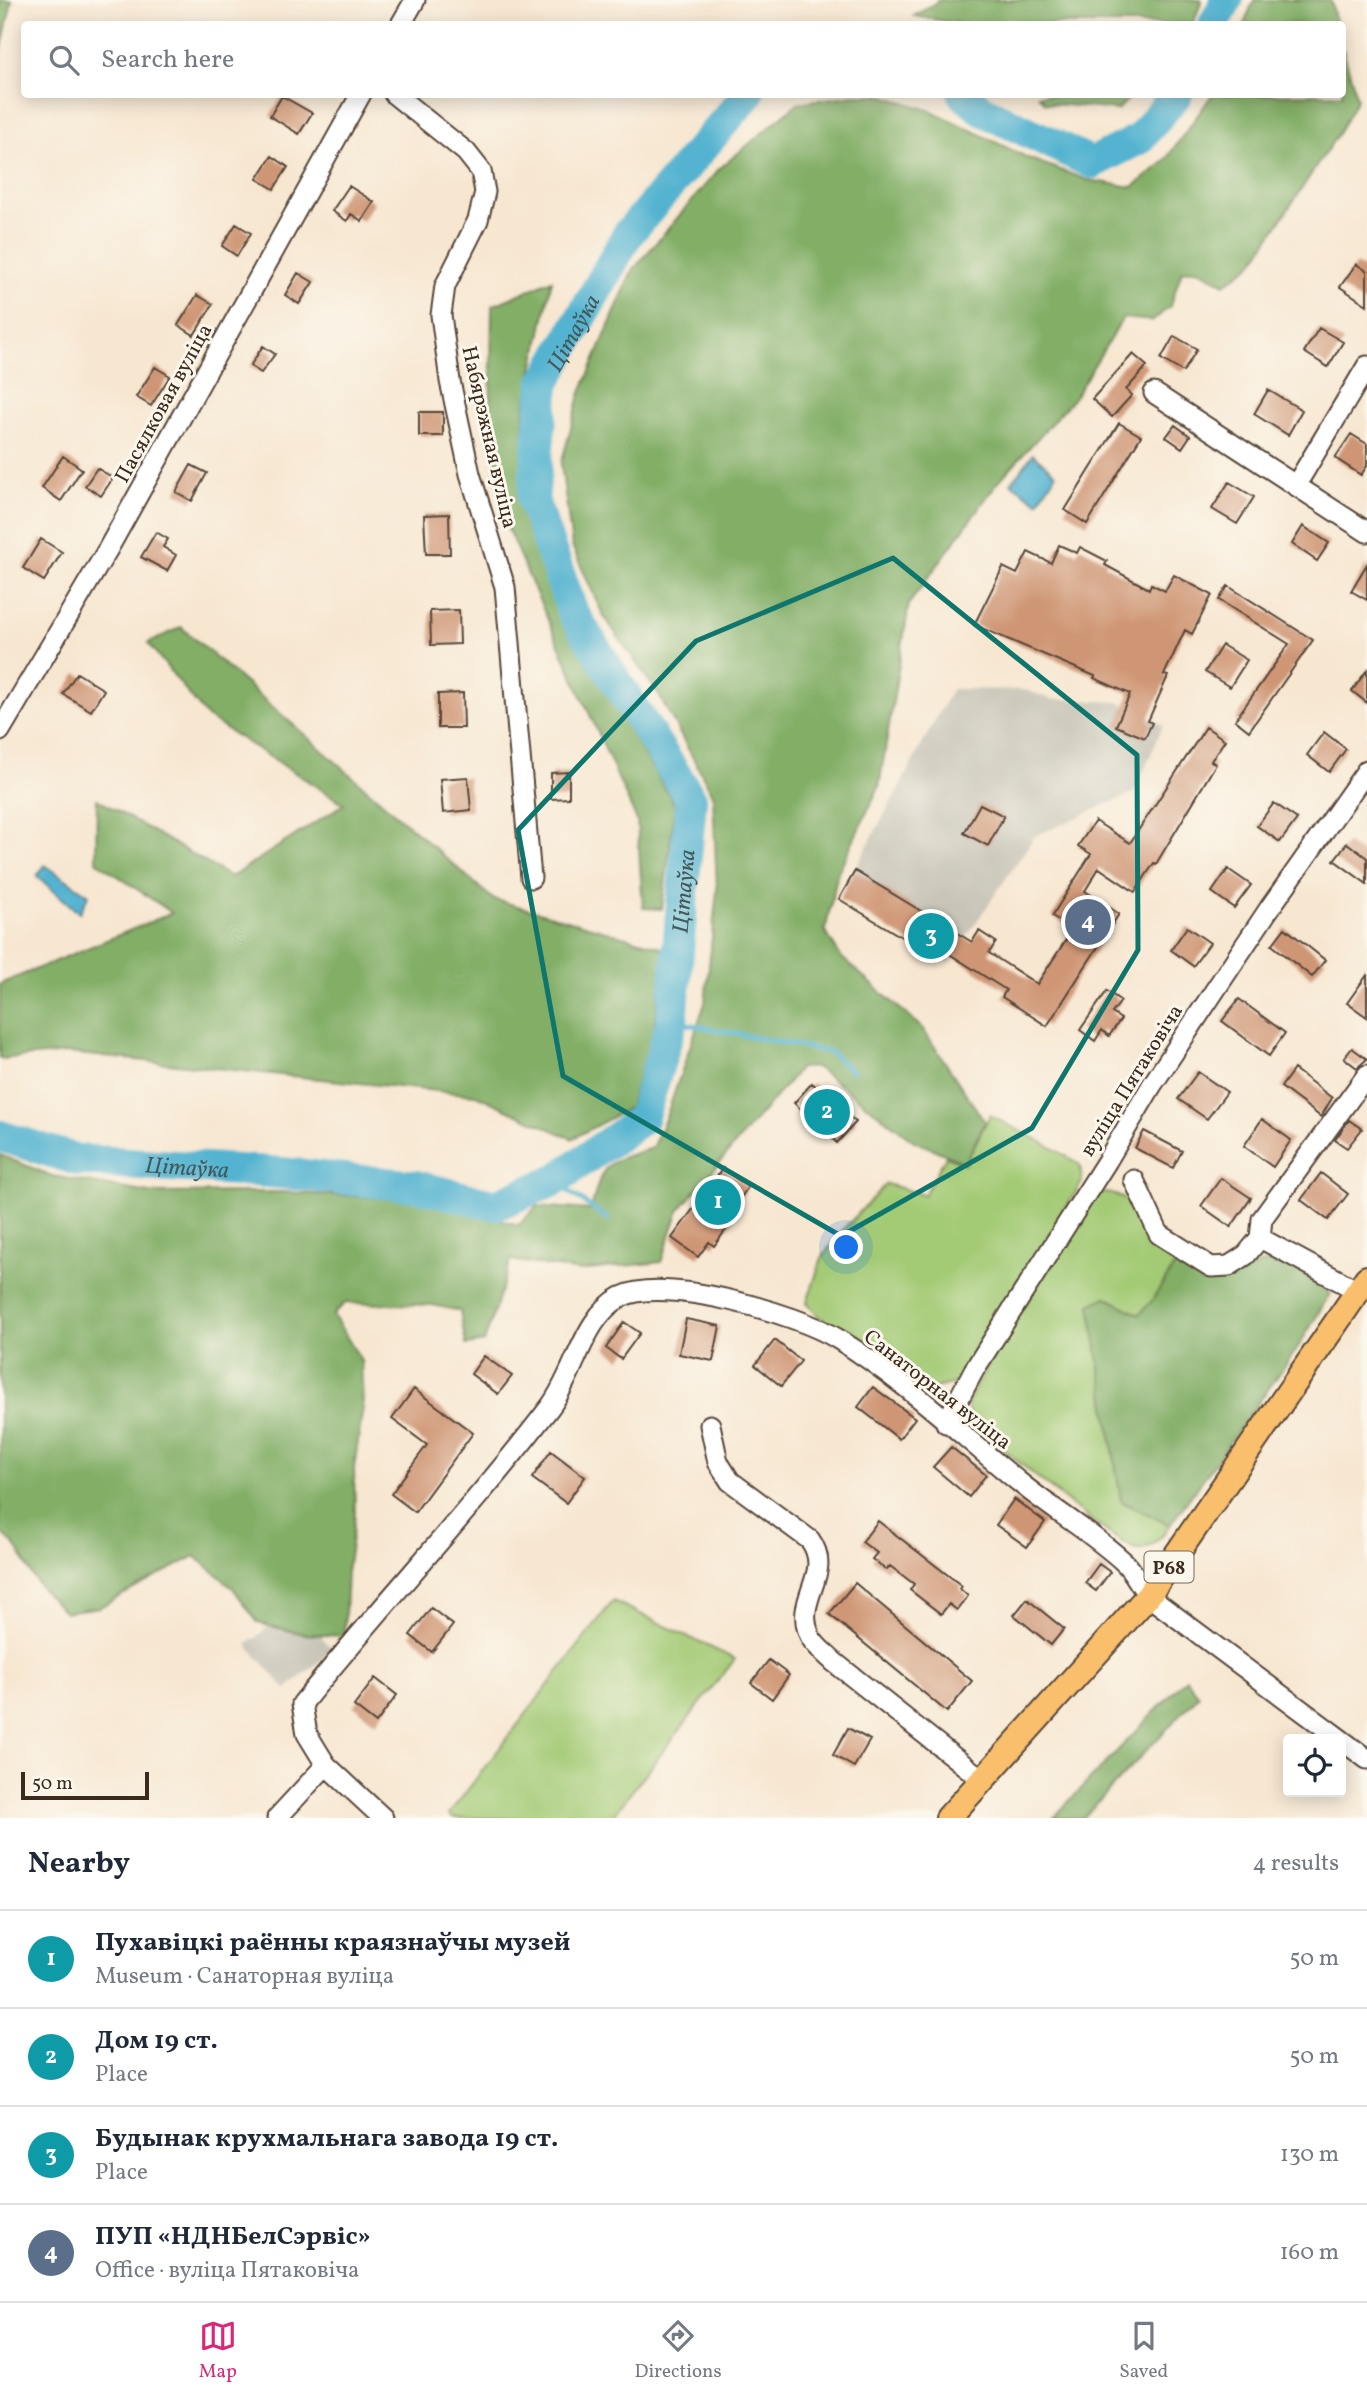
<!DOCTYPE html>
<html lang="en">
<head>
<meta charset="utf-8">
<style>
  :root { --surface:#fff; --page:#f2f2f3; --text:#1f2937; --muted:#747a83; --line:#e0e1e3; --accent:#db2777 }
  body { margin:0; font-family:Vollkorn,serif; background:var(--page); color:var(--text) }
  .controls { position:absolute; right:21px; bottom:21px; display:grid; overflow:hidden; border-radius:7px; box-shadow:0 4px 18px #0003 }
  .controls button { width:63px; height:63px; display:grid; place-items:center; padding:0; border:0; border-bottom:2px solid var(--line); background:var(--surface); color:var(--text); font:35px sans-serif }
  .scale { position:absolute; left:21px; bottom:18px; width:128px; box-sizing:border-box; padding-left:7px; border:4px solid #3b2a1e; border-top:0; font-size:19px; line-height:24px; white-space:nowrap; color:#3b2a1e; -webkit-text-stroke:5px #fbf7ec; paint-order:stroke }
  .you { position:absolute; left:847px; top:1248px; width:24px; height:24px; margin:-18px; border:5px solid #fff; border-radius:50%; background:#1a73e8; box-shadow:0 0 0 10px #1a73e833 }
  .badge { display:grid; place-items:center; width:46px; height:46px; border-radius:50%; background:var(--accent); color:#fff; font-size:23px; font-weight:700 }
  .pin { position:absolute; translate:-50% -50%; border:4px solid #fff; box-shadow:0 2px 7px #0006 }
  .list { margin:0; padding:0; list-style:none }
  h2 { display:flex; justify-content:space-between; align-items:center; height:91px; margin:0; padding:0 28px; font-size:30px }
  h2 small { font-size:23px; font-weight:400; color:var(--muted) }
  .list li { display:grid; grid-template-columns:46px 1fr auto; gap:21px; align-items:center; box-sizing:border-box; height:98px; padding:0 28px; border-top:2px solid var(--line) }
  .list b { display:block; font-size:26px; white-space:nowrap }
  .list p { margin:0; font-size:23px; white-space:nowrap; color:var(--muted) }
  .list em { font-size:23px; font-style:normal; color:var(--muted) }
  .icon { flex:none; width:38px; height:38px; fill:none; stroke:currentColor; stroke-width:2; stroke-linecap:round; stroke-linejoin:round }
  .map { position:relative; flex:none; width:1367px; height:1818px; overflow:hidden }
  .search { position:absolute; background:var(--surface); box-shadow:0 4px 18px #0003; left:21px; right:21px; top:21px; height:77px; display:flex; align-items:center; gap:18px; box-sizing:border-box; padding:0 24px; border-radius:7px; color:var(--muted); font-size:26px }
  .sheet { height:483px; background:var(--surface) }
  nav { display:flex; justify-content:space-around; align-items:center; box-sizing:border-box; height:98px; border-top:2px solid var(--line); background:var(--surface); font-size:19px; color:var(--muted) }
  nav a { display:grid; justify-items:center; gap:4px }
  nav .on { color:var(--accent) }
  .map>svg:first-child { display:block }
  .industrial { fill:#c8c4b8 }
  .green { fill:#a3ca75; stroke:#6f7a4a; stroke-width:2 }
  .forest { fill:#82ae66; stroke:#5e6c42; stroke-width:2 }
  .water { fill:#52b3d0; stroke:#466e77; stroke-width:2 }
  .lines { fill:none; stroke-linecap:round; stroke-linejoin:round }
  .stream { stroke:#52b3d0; stroke-width:5 }
  .river { stroke:#52b3d0; stroke-width:32 }
  .building { fill:#cf9675 }
  .minor-casing { stroke:#574639; stroke-width:23 }
  .major-casing { stroke:#574639; stroke-width:28 }
  .minor { stroke:#fff; stroke-width:19 }
  .major { stroke:#f9bf6d; stroke-width:24 }
  .marked { fill:none; stroke:#0f766e; stroke-width:5; stroke-linejoin:round }
  .labels { text-anchor:middle; stroke-width:6; stroke-linejoin:round; paint-order:stroke }
  .shield { fill:#fbf7ec; stroke:#75685c; stroke-width:2 }
  .shield-label { font-size:19px; font-weight:bold; fill:#3b2a1e }
  .street-label { font-size:21px; fill:#3b2a1e; stroke:#fbf7ec }
  .water-label { font-size:23px; font-style:italic; fill:#435a5c; stroke:#fbf7ec }
</style>
</head>
<body>
<div class="map">
<svg width="1367" height="1818" viewBox="0 0 1367 1818">
  <rect width="100%" height="100%" fill="#fbf7ec"/>
  <filter id="ink" filterUnits="userSpaceOnUse"><feTurbulence type="fractalNoise" baseFrequency=".0143" numOctaves="2"/><feDisplacementMap in="SourceGraphic" scale="14" xChannelSelector="R" yChannelSelector="G"/><feConvolveMatrix kernelMatrix="1 2 1 2 8 2 1 2 1" color-interpolation-filters="sRGB"/></filter>
  <filter id="wash" filterUnits="userSpaceOnUse"><feTurbulence type="fractalNoise" baseFrequency=".00686" numOctaves="4" result="noise"/><feDisplacementMap in="SourceGraphic" scale="28" xChannelSelector="R" yChannelSelector="G"/><feGaussianBlur stdDeviation="1.57" result="paint"/><feColorMatrix in="noise" values="0 0 0 0 0 0 0 0 0 0 0 0 0 0 0 0 0 1.4 0 .05"/><feComposite in="paint" operator="in"/></filter>
  <g filter="url(#wash)">
    <rect width="100%" height="100%" fill="#f7e7d1"/>
    <path class="industrial" d="M952 689 1025 690 1051 699 1118 702 1163 725 1135 792 1035 836 949 962 839 899Z
      M294 1605 333 1650 286 1689 247 1645Z"/>
    <path class="green" d="M990 1115C1020 1132 1053 1145 1080 1165L1082 1182 956 1383 935 1388 916 1382 818 1316 807 1302 822 1258 838 1235 886 1184 924 1195 946 1156 965 1164Z
      M1102 1193C1137 1195 1134 1216 1153 1237 1161 1245 1171 1252 1179 1259L1151 1303 1139 1315 1106 1297 1121 1501 1170 1525C1162 1536 1152 1550 1137 1549 1119 1548 998 1444 975 1426L967 1406 975 1387 1089 1201Z
      M613 1601 735 1659 611 1818H452L449 1814Z"/>
    <path class="forest" d="M0 0 12 1 0 56Z
      M940 0H1202L1193 24H961L914 16Z
      M1254 0H1331L1336 24H1244Z
      M1343 49 1357 99 1341 129 1252 264 1225 284 1197 269 1182 271 1170 306 1153 321 1123 318 1074 398 998 482 909 604 879 787 838 872 825 931 841 957 922 1028 985 1122 965 1163 914 1141 816 1067 800 1068 679 1210 661 1262 580 1271 511 1260 484 1342 466 1345 460 1311 433 1305 345 1303 333 1315 361 1360 363 1407 354 1468 355 1515 347 1572 344 1636 304 1634 258 1623 233 1588 195 1556 100 1607 65 1612C57 1604 47 1596 40 1587 23 1566 26 1551 0 1532V1155L52 1176 149 1193 282 1192 429 1201 519 1225 537 1206 591 1210C603 1160 605 1163 652 1148L666 1117 705 1003 717 890 713 795 659 695 603 615 572 546 561 464 580 395 632 271 719 169 798 103 853 95H881L932 111 1028 158 1087 180 1133 187 1164 162 1212 95 1342 94Z
      M1038 95H1132L1118 110 1045 103Z
      M552 280 525 408 522 505 563 621 675 805 662 909 643 908 637 821 505 523 490 437 492 306Z
      M181 627 493 899 665 948 654 1030 629 1108 572 1139 476 1095 68 1053 0 1059V984L172 913 96 861 97 799 231 877 344 804 207 717 148 643Z
      M1179 1259 1220 1281C1270 1252 1288 1258 1330 1294L1297 1349 1170 1525 1121 1501 1090 1305 1106 1297 1139 1315 1151 1302Z
      M1186 1679 1199 1695 1083 1818H1053Z"/>
    <path class="water" d="M1033 454 1056 474 1038 502 1011 483Z
      M45 865 89 895 79 913 37 876Z"/>
    <g class="lines">
      <path class="stream" d="M672 1021 830 1052 853 1072
        M554 1181 608 1219"/>
      <g class="river">
        <path d="M1214 24 1227 0"/>
        <path d="M963 94 982 110 1092 163 1139 139 1177 94"/>
        <path id="s1" d="M0 1136 78 1160 270 1172 416 1186 495 1205 554 1181 642 1119 672 1021 691 799 573 613 533 500 544 384 628 234 748 94"/>
      </g>
    </g>
    <g id="blocks">
      <path class="building" d="M282 96 312 113 299 134 270 116Z
        M272 156 288 167 274 189 257 179Z
        M349 186 374 202 362 221 351 214 347 221 332 211Z
        M236 224 251 233 237 256 222 246Z
        M1356 264 1367 271V305L1340 287Z
        M298 273 313 282 299 304 285 295Z
        M197 295 213 304 194 335 178 325Z
        M1319 328 1343 342 1328 367 1304 352Z
        M1174 336 1197 349 1183 372 1161 359Z
        M263 346 275 354 261 373 250 366Z
        M1133 354 1147 366 1126 390 1132 395 1112 417 1092 399Z
        M155 367 170 376 151 406 136 397Z
        M1268 390 1302 410 1288 435 1254 414Z
        M419 412H443V436H419Z
        M1119 423 1141 436 1087 524 1065 510Z
        M1175 425 1190 436 1182 448 1166 437Z
        M1351 434 1367 444V466L1361 475 1335 458Z
        M63 456 82 469 61 501 42 488Z
        M191 465 207 473 192 501 176 492Z
        M97 468 113 478 101 496 85 486Z
        M1229 482 1254 497 1237 524 1212 509Z
        M449 514 450 554H426L424 515Z
        M1303 526 1329 543 1317 561 1292 544Z
        M156 532 168 539 163 547 176 555 167 571 141 557Z
        M41 539 62 552 44 581 23 568Z
        M1059 545 1077 553 1080 547 1107 561 1105 565 1149 589 1151 584 1165 591 1174 575 1212 595 1192 634 1185 630 1164 675 1168 676 1148 721 1152 723 1145 738 1116 726 1130 694 1094 678 1095 676 974 625 1003 567 1017 574 1028 552 1051 563Z
        M1367 564V600L1351 591Z
        M1228 586 1313 640 1249 731 1235 720 1289 644 1219 600Z
        M459 610 460 644 431 645 430 611Z
        M1222 645 1247 660 1230 687 1205 672Z
        M1367 670V703L1352 691Z
        M77 673 104 690 91 711 63 694Z
        M463 693 464 728H438V694Z
        M1206 727 1225 740 1211 761 1216 764 1156 864 1154 863 1135 892 1099 868 1085 891 1119 914 1047 1026 1002 997 1006 990 943 950 938 959 839 899 855 871 972 942 979 931 996 942 989 953 1037 984 1073 929 1052 916 1091 854 1078 846 1095 821 1130 843Z
        M1324 732 1346 749 1329 772 1307 755Z
        M569 772V798L551 799V773Z
        M468 777 471 810 443 813 440 779Z
        M1274 803 1297 819 1280 842 1257 826Z
        M980 804 1004 816 988 846 964 833Z
        M1347 843 1367 858V884L1334 860Z
        M1228 869 1251 885 1234 908 1212 892Z
        M1187 927 1210 943 1193 966 1171 950Z
        M1285 928 1325 960 1312 977 1272 945Z
        M1367 975V1017L1347 1003Z
        M1107 991 1121 1001 1112 1013 1121 1019 1109 1036 1102 1030 1095 1041 1080 1030Z
        M1239 999 1285 1033 1269 1056 1222 1021Z
        M1352 1048 1367 1059 1357 1068 1344 1058Z
        M1294 1069 1332 1098 1321 1117 1281 1087Z
        M1198 1072 1227 1092 1207 1119 1178 1099Z
        M812 1083 856 1122 837 1143 794 1103Z
        M1262 1119 1291 1140 1273 1167 1244 1146Z
        M1349 1120 1362 1129 1347 1148 1335 1140Z
        M1144 1131 1182 1151 1173 1168 1135 1148Z
        M723 1168 748 1187 728 1216 733 1220 714 1246 709 1242 698 1257 672 1238Z
        M1321 1173 1348 1194 1328 1220 1301 1200Z
        M1221 1178 1251 1198 1231 1227 1201 1206Z
        M686 1319 720 1326 713 1361 679 1354Z
        M624 1322 640 1333 621 1359 606 1348Z
        M775 1340 801 1361 781 1386 755 1365Z
        M484 1356 512 1376 498 1394 471 1374Z
        M873 1387 915 1418 899 1439 858 1407Z
        M414 1389 473 1433 415 1512 391 1494 427 1445 392 1419Z
        M951 1447 986 1475 969 1497 933 1467Z
        M551 1451 585 1477 566 1503 532 1478Z
        M1014 1499 1045 1522 1027 1547 996 1525Z
        M878 1521 962 1586 960 1589 968 1596 957 1610 949 1604 941 1614 910 1590 914 1584 890 1566 886 1570 872 1559 877 1553 862 1542Z
        M1099 1564 1110 1572 1096 1591 1085 1583Z
        M855 1583 972 1681 947 1712 829 1614Z
        M1027 1599 1064 1629 1051 1645 1014 1615Z
        M431 1608 453 1625 432 1652 410 1635Z
        M769 1660 789 1675 772 1699 751 1683Z
        M375 1678 397 1695 376 1723 354 1706Z
        M848 1728 870 1740 854 1767 833 1755Z"/>
    </g>
  </g>
  <g filter="url(#ink)">
    <use href="#blocks" fill-opacity="0" stroke="#574639" stroke-width="2"/>
    <g class="lines">
      <defs>
        <path id="minor" d="M401 24 415 0
          M394 94 466 152 481 171 485 192 478 220 445 286 441 315 450 381 470 474 505 587 531 878
          M1154 393 1367 532
          M1296 485 1367 366
          M0 731 108 549 361 94
          M1134 1180 1159 1234 1211 1267 1229 1266 1246 1255 1260 1238
          M1260 1238 1262 1219 1367 1075
          M1260 1238 1358 1291
          M946 1423 974 1370 1107 1161 1152 1085 1269 909 1367 770
          M710 1425 718 1462 730 1481 810 1540C835 1575 791 1599 811 1638 816 1647 827 1655 834 1662L984 1781
          M326 1765 307 1734 302 1704C383 1603 472 1509 550 1407 576 1373 583 1317 621 1297 664 1275 798 1314 838 1339 903 1379 960 1434 1019 1482 1053 1510 1093 1533 1125 1563 1134 1572 1141 1586 1148 1596L1367 1759
          M277 1818 326 1765 383 1818"/>
        <path id="major" d="M948 1818 1148 1596 1367 1278"/>
      </defs>
      <use href="#minor" class="minor-casing"/>
      <use href="#major" class="major-casing"/>
      <use href="#minor" class="minor"/>
      <use href="#major" class="major"/>
    </g>
  </g>
  <path class="marked" d="M893 558 1137 755 1138 950 1032 1128 841 1236 563 1076 518 830 696 641Z"/>
  <g class="labels">
    <rect class="shield" x="1144.5" y="1551.5" width="49" height="31" rx="5"/>
    <g class="shield-label">
      <text x="1169" y="1574">Р68</text>
    </g>
    <g class="street-label">
      <text transform="translate(163 403) rotate(-61)" y="7">Пасялковая вуліца</text>
      <text transform="translate(490 437) rotate(77)" y="7">Набярэжная вуліца</text>
      <text transform="translate(1131 1080) rotate(-58)" y="7">вуліца Пятаковіча</text>
      <text transform="translate(938 1389) rotate(38)" y="7">Санаторная вуліца</text>
    </g>
    <g class="water-label">
      <text dy="8" stroke="none"><textPath href="#s1" startOffset="1514">Цітаўка</textPath></text>
      <text dy="8" stroke="none"><textPath href="#s1" startOffset="906">Цітаўка</textPath></text>
      <text dy="8" stroke="none"><textPath href="#s1" startOffset="191">Цітаўка</textPath></text>
    </g>
  </g>
</svg>
<div class="controls">
<button><svg class="icon" aria-label="locate" viewBox="0 0 24 24"><circle cx="12" cy="12" r="6"/><path d="M12 2v4M12 18v4M2 12h4M18 12h4"/></svg></button>
</div>
<div class="scale">50 m</div>
<div class="you"></div>
<div class="pin badge" style="left:718px;top:1202px;background:#0f9aa8">1</div>
<div class="pin badge" style="left:827px;top:1112px;background:#0f9aa8">2</div>
<div class="pin badge" style="left:931px;top:936px;background:#0f9aa8">3</div>
<div class="pin badge" style="left:1088px;top:922px;background:#5c6f8a">4</div>
<div class="search"><svg class="icon" aria-label="search" viewBox="0 0 24 24"><circle cx="10" cy="10" r="6"/><path d="M15 15l6 6"/></svg>Search here</div>
</div>
<section class="sheet">
<h2>Nearby<small>4 results</small></h2>
<ul class="list">
<li><span class="badge" style="background:#0f9aa8">1</span><div><b>Пухавіцкі раённы краязнаўчы музей</b><p>Museum · Санаторная вуліца</p></div><em>50 m</em></li>
<li><span class="badge" style="background:#0f9aa8">2</span><div><b>Дом 19 ст.</b><p>Place</p></div><em>50 m</em></li>
<li><span class="badge" style="background:#0f9aa8">3</span><div><b>Будынак крухмальнага завода 19 ст.</b><p>Place</p></div><em>130 m</em></li>
<li><span class="badge" style="background:#5c6f8a">4</span><div><b>ПУП «НДНБелСэрвіс»</b><p>Office · вуліца Пятаковіча</p></div><em>160 m</em></li>
</ul>
</section>
<nav>
<a class="on"><svg class="icon" aria-label="map" viewBox="0 0 24 24"><path d="M3 6l6-2 6 2 6-2v14l-6 2-6-2-6 2zM9 4v14M15 6v14"/></svg>Map</a>
<a><svg class="icon" aria-label="directions" viewBox="0 0 24 24"><path d="M12 3l9 9-9 9-9-9zM9 14v-3h6M13 9l2 2-2 2"/></svg>Directions</a>
<a><svg class="icon" aria-label="saved" viewBox="0 0 24 24"><path d="M7 4h10v16l-5-4-5 4z"/></svg>Saved</a>
</nav>
</body>
</html>
